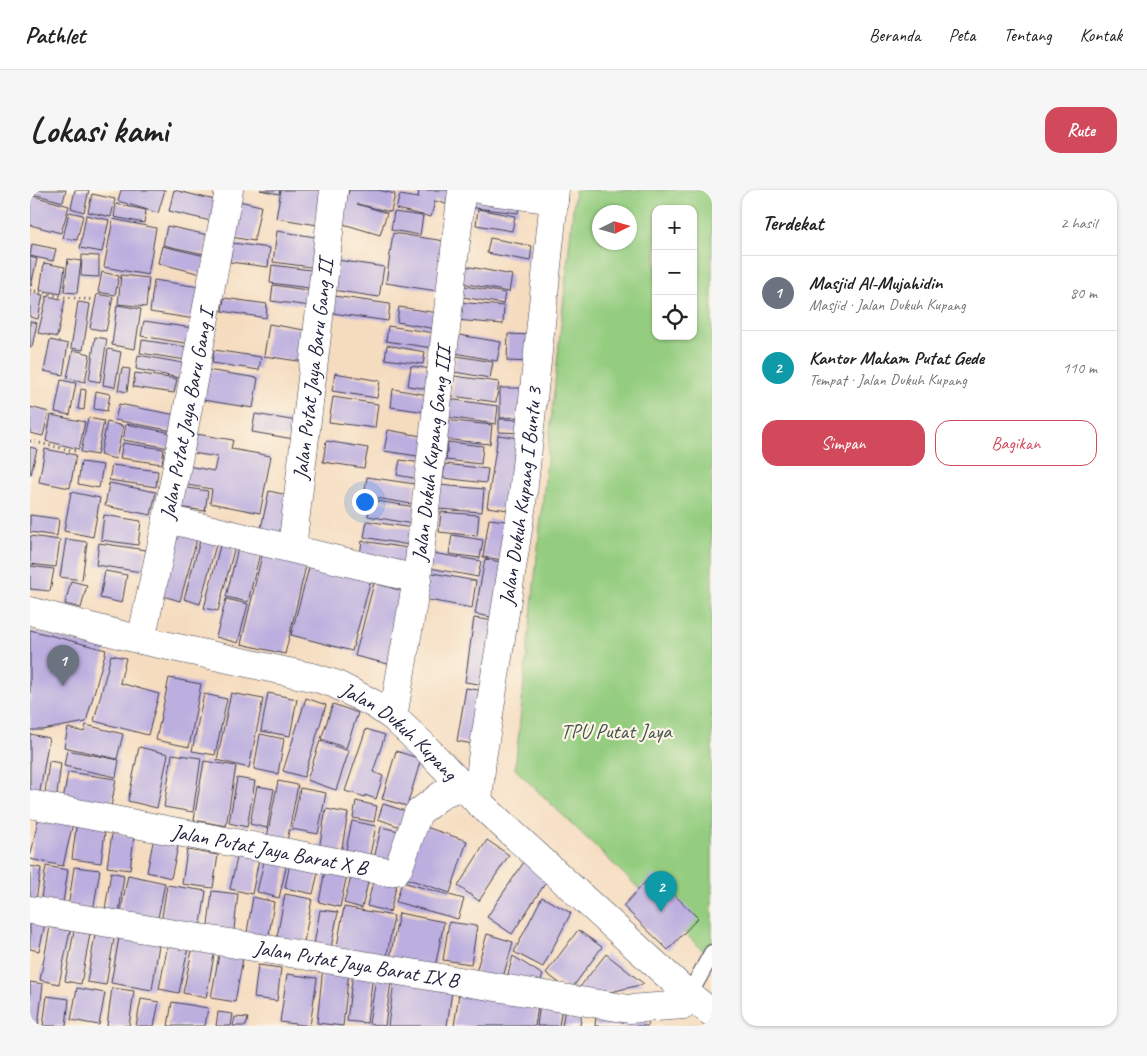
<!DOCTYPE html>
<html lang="id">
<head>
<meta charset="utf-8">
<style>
  :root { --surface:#fff; --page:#f6f6f6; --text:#222; --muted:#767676; --line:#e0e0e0; --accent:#d1495b }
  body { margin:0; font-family:Caveat,sans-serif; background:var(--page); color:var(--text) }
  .controls { position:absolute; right:15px; top:15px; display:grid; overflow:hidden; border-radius:10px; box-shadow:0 1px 4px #0004 }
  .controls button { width:45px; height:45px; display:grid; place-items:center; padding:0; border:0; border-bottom:1px solid var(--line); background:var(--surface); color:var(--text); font:25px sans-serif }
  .compass { position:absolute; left:562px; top:15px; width:45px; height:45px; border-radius:50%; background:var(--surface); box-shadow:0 1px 4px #0004; rotate:85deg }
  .you { position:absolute; left:334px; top:311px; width:18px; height:18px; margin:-12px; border:4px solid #fff; border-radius:50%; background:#1a73e8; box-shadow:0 0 0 8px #1a73e833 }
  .badge { display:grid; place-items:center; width:32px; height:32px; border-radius:50%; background:var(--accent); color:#fff; font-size:16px; font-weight:700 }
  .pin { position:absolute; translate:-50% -41px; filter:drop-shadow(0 1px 2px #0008) }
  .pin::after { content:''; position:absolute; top:26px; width:18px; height:15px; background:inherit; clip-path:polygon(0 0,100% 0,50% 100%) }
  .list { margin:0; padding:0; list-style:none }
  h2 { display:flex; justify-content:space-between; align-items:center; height:65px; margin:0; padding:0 20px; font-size:21px }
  h2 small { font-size:16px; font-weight:400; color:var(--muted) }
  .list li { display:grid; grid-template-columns:32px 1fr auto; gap:15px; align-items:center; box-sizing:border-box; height:75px; padding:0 20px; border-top:1px solid var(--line) }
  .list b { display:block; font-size:19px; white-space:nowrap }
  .list p { margin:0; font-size:16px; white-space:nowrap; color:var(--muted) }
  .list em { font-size:16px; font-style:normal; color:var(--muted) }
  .actions { display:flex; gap:10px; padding:15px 20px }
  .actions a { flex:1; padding:11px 0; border:1px solid var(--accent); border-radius:15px; text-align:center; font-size:18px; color:var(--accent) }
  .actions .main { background:var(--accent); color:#fff }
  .icon { flex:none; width:28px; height:28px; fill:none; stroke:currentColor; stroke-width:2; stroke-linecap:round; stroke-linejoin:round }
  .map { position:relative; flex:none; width:682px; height:836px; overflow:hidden; border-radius:15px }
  header { display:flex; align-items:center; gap:30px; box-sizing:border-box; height:70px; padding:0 25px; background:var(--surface); border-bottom:1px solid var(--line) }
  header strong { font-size:24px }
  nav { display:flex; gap:28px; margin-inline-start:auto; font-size:18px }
  .intro { display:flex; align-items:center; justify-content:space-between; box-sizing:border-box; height:120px; padding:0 30px }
  h1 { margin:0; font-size:35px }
  .button { padding:12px 22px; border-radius:15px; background:var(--accent); color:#fff; font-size:18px; font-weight:700 }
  main { display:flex; gap:30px; padding:0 30px }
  aside { flex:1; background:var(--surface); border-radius:15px; box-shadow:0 1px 4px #0004 }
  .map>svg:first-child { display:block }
  .green { fill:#94cd80; stroke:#5b785e; fill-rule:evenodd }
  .building { fill:#bcaedf }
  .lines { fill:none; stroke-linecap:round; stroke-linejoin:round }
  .service-casing { stroke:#423e4f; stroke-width:18 }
  .minor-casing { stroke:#423e4f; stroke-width:29 }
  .path { stroke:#423e4f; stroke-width:3; stroke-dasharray:1 4; stroke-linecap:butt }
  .service { stroke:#fff; stroke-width:16 }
  .minor { stroke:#fff; stroke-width:28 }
  .labels { text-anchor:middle; stroke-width:4.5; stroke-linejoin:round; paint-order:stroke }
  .street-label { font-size:21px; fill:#22223b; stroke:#fcf5e5 }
  .park-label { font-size:21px; fill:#445550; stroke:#fcf5e5 }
</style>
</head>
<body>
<header>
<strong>Pathlet</strong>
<nav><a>Beranda</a><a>Peta</a><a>Tentang</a><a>Kontak</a></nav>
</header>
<div class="intro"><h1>Lokasi kami</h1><a class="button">Rute</a></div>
<main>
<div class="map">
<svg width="682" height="836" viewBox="0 0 682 836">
  <rect width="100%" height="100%" fill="#fcf5e5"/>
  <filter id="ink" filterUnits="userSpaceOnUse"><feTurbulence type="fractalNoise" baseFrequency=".02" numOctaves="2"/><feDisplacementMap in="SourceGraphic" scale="10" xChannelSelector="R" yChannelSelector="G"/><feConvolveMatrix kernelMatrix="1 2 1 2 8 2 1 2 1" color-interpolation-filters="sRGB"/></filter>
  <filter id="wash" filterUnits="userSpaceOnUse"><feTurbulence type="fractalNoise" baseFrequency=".0096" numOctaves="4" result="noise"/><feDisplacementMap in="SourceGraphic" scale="20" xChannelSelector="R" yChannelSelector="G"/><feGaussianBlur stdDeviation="1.12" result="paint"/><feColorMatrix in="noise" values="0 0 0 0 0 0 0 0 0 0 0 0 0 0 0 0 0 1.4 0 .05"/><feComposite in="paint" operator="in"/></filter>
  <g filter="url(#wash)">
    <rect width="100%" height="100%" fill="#f5dcbf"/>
    <path class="green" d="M545 0H682V769L485 579ZM626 19H663V146H626ZM570 22H600V52H570Z"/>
    <g id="blocks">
      <path class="building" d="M0 0H36L33 12 0 3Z
        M45 0H59L54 22 41 18Z
        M91 0H135L128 23 88 11Z
        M144 0 193 12 189 33 139 21Z
        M230 0H250L249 4Z
        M251 0H299L293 36 246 28Z
        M319 0H348L365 4 361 22 327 14 357 23 350 45 310 33Z
        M389 0H419L416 14 405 11 401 27 366 19 370 5 388 8Z
        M439 0 490 7 488 23 437 17Z
        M62 4 85 9 81 27 58 22Z
        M0 5 39 16 31 43 0 35Z
        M209 11 231 16 224 51 201 47Z
        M86 14 116 20 114 33 84 27Z
        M448 19 485 26 482 41 446 35Z
        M39 22 53 25 47 50 33 48Z
        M364 22 393 26 390 45 361 40Z
        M56 25 79 30 72 62 50 58Z
        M83 29 126 38 118 85 74 77Z
        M137 36 178 45 174 64 133 55Z
        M247 41 292 48 288 78 243 72Z
        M363 43 421 52 413 102 356 93Z
        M460 48 502 56 500 71 457 63Z
        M202 53 240 58 238 77 200 72Z
        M2 54 26 59 23 71 0 66Z
        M132 56 175 66 171 84 128 73Z
        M52 65 69 66V87L51 86Z
        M0 67 7 69 1 96H0Z
        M38 69 51 71 47 103 34 102Z
        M307 70 354 77 349 107 302 100Z
        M14 73 35 77 31 104 10 100Z
        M242 75 281 80 279 98 240 93Z
        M430 75 482 85 479 102 427 92Z
        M72 82 89 86 85 105 68 102Z
        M91 85 119 88 116 117 88 114Z
        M124 90 176 98 171 130 120 122Z
        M243 95 283 101 281 116 241 111Z
        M429 95 475 103 473 114 427 106Z
        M0 103 13 105 8 129 0 127Z
        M67 104 83 107 76 141 60 138Z
        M17 106 35 110 27 147 8 143Z
        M304 106 360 114 358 131 302 123Z
        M194 108 237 114 236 128 192 121Z
        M48 112 60 114 53 160 41 158Z
        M427 112 474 116 473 134 425 130Z
        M87 115 111 119 105 159 82 155Z
        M369 117 408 123 406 139 367 132Z
        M0 131 7 133 2 157H0Z
        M114 131 163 138 161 154 111 146Z
        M239 134 280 141 275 172 234 166Z
        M358 136 405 143 403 158 356 151Z
        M423 144 471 152 467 171 420 162Z
        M478 144 503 145 501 172 477 171Z
        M65 147 77 149 70 192 59 190Z
        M20 150 38 154 33 185 14 181Z
        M112 150 158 157 156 170 110 163Z
        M357 155 395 162 393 174 355 169Z
        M78 159 91 162 85 197 73 195Z
        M43 160 60 164 55 192 37 188Z
        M184 160 231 167 229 180 182 173Z
        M108 165 153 173 150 188 106 179Z
        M427 166 463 172 460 188 424 182Z
        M381 176 402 179 400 199 378 196Z
        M92 178 100 179 97 202 88 200Z
        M177 180 228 188 223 218 173 210Z
        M105 183 147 189 144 203 103 197Z
        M305 183 350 191 347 208 302 201Z
        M424 186 469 192 466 212 422 206Z
        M31 190 46 193 40 225 25 222Z
        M470 198H496V227L470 228Z
        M51 199 56 200 54 220 48 219Z
        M363 199 398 205 396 222 361 217Z
        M66 201 80 204 77 221 64 219Z
        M303 207 348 214 345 238 299 232Z
        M418 209 468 216 466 234 416 227Z
        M89 214 146 225 143 241 85 230Z
        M0 217 19 222 13 246 0 243Z
        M225 224 267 231 264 249 222 242Z
        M21 225 55 232 49 259 16 251Z
        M58 228 74 231 67 265 51 262Z
        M469 229 495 230V243L469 242Z
        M415 230 462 235 460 254 412 249Z
        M77 232 93 236 86 269 70 265Z
        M96 234 142 243 140 258 93 250Z
        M358 240 397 247 394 267 354 261Z
        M160 243 203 250 201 259 241 266 230 323 180 313 182 299 150 294 153 275 184 281 187 267 157 262Z
        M468 245 496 249 485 321 457 317Z
        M296 251 338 258 334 278 293 272Z
        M418 252 453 256 451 274 416 270Z
        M93 253 134 259 132 274 90 268Z
        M0 257 7 259 1 284H0Z
        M15 259 46 265 40 298 9 292Z
        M370 270 392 273 389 289 367 285Z
        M51 272 73 275 69 298 48 294Z
        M415 274 458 279 456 293 413 288Z
        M82 275 128 281 126 297 79 290Z
        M337 287 385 294 382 314 334 306Z
        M79 293 126 302 121 325 75 316Z
        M409 295 454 299 452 322 407 319Z
        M151 297 178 301 175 321 148 317Z
        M239 301 266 307 259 349 230 343Z
        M41 302 70 308 63 347 34 341Z
        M340 310 386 317 383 334 338 326Z
        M411 322 449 325 447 346 409 342Z
        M0 325 29 329 27 346 0 342Z
        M74 325 111 331 108 355 71 350Z
        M459 329 485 332 480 371 453 367Z
        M337 331 382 338 379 355 334 347Z
        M145 339 168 345 150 411 126 404Z
        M422 345 453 350 450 368 419 364Z
        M0 346 30 350 26 377 0 374Z
        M171 347 187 351 170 414 154 409Z
        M36 349 57 352 52 390 30 387Z
        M332 351 378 358 375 379 329 372Z
        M191 352 205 356 188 421 174 418Z
        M69 353 116 360 112 382 66 375Z
        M208 358 230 363 218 412 196 407Z
        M402 363 451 371 448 387 400 378Z
        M232 365 276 376 255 464 211 454Z
        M455 369 482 374 472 429 445 424Z
        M280 374 341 389 322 461 261 445Z
        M0 376 24 379 20 401 0 399Z
        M75 381 97 385 92 413 70 408Z
        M397 382 446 391 442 418 393 409Z
        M41 391 57 395 51 418 35 414Z
        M344 393 376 402 358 474 325 466Z
        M196 409 218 414 208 453 186 447Z
        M444 428 472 432 462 496 435 492Z
        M0 440 76 460 56 532 12 540H0Z
        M81 465 96 468 90 493 129 504 118 545 64 531Z
        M139 488 171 494 159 557 126 550Z
        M436 498 461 502 453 556 427 551Z
        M201 503 233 509 219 578 187 570Z
        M238 503 267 509 260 546 231 541Z
        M174 504 197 509 185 565 162 561Z
        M276 508 296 515 274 587 253 581Z
        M303 514 328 523 316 558 291 549Z
        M56 535 93 544 87 569 34 557 38 538 54 542Z
        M336 539 355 545 343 582 353 586 346 609 335 605V607L315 601Z
        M0 544 19 548 9 607 0 605Z
        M230 544 254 549 248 584 224 579Z
        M290 551 319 561 306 600 277 590Z
        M109 557 138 564 127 618 98 611Z
        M37 560 89 570 86 587 34 576Z
        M366 561 391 569 377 616 352 609Z
        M142 564 171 568 163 622 134 617Z
        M19 571 31 573 26 612 14 611Z
        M174 571 206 576 196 636 164 630Z
        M38 582 86 589 80 623 32 616Z
        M207 588 225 591 217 637 199 633Z
        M248 591 268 595 257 651 237 647Z
        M227 596 244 599 237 638 220 634Z
        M270 598 296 603 288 644 262 639Z
        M326 611 347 616 344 632 323 628Z
        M353 614 382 623 376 639 348 629Z
        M296 619 318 623 310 669 288 665Z
        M9 625 43 633 33 676 0 669Z
        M47 630 76 634 71 673 42 669Z
        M322 631 346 636 338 674 314 669Z
        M387 634 437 651 420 703 369 686Z
        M351 637 373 642 364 680 343 674Z
        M82 643 104 646 100 680 77 677Z
        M124 647 149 652 141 688 117 682Z
        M457 650 479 665 449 711 428 696Z
        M209 659 230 664 222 704 200 699Z
        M157 660 188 665 183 698 152 694Z
        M236 663 258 669 249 708 227 702Z
        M498 666 522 683 482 744 457 727Z
        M261 668 290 674 283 704 255 698Z
        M296 675 318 680 310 717 289 712Z
        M0 676 11 678 6 710 0 709Z
        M16 676 38 680 32 719 10 715Z
        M44 677 70 680 63 721 38 718Z
        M323 680 340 684 332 718 314 713Z
        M81 682 94 685 89 723 75 720Z
        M345 684 368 689 360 722 337 716Z
        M623 684 668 728 638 760 593 716Z
        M98 685 135 693 127 733 90 725Z
        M372 692 434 709 428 729 366 712Z
        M137 695 176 701 170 740 131 733Z
        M182 701 208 704 203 748 177 744Z
        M255 704 282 709 274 752 247 747Z
        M223 707 244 712 238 752 216 748Z
        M512 707 541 723 513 777 484 762Z
        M314 717 364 726 356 771 306 762Z
        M290 720 308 722 301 758 284 755Z
        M369 723 414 732 405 777 360 768Z
        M0 726 16 729 9 761 0 759Z
        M419 732 447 736 441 774 413 770Z
        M20 737 40 741 29 794 10 790Z
        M66 739 85 743 76 795 57 792Z
        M548 740 572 757 540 801 516 783Z
        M44 741 60 744 51 794 35 791Z
        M90 742 130 748 122 800 81 793Z
        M457 744 483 752 472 791 446 782Z
        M139 749 159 753 149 803 129 799Z
        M163 756 185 760 176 808 153 803Z
        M190 759 214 763 205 812 181 808Z
        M576 764 614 794 560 807 549 798Z
        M483 766 513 785 507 801 475 794Z
        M228 775 251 778 247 811 224 808Z
        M293 777 319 781 313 836 287 833Z
        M323 782 343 784 337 833 317 831Z
        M347 782 362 784 355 836 339 834Z
        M257 784 287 788 280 836 250 832Z
        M365 785 423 794 417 836H358Z
        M0 792 13 794 8 836H0Z
        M430 797 509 809 505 836H424Z
        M47 798 75 803 69 835 41 830Z
        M82 798 104 801 99 836H77Z
        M17 806 39 809 36 836H13Z
        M111 809 129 812 124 836H106Z
        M142 812 178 818 175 836H138Z
        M536 812 553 815 550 836H532Z
        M510 814 532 817 529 836H507Z
        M188 822 203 824 201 836H186Z
        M566 824 619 831 618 836H565Z
        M205 827 218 828 216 836H203Z"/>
    </g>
  </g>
  <g filter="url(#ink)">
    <use href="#blocks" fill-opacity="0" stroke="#423e4f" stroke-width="1"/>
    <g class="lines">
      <defs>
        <path id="service" d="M659 805 682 763"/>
        <g id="minor">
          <path d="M452 0 524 10"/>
          <path d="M137 329 387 389"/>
          <path id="s1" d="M262 358 304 0"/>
          <path id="s2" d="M0 421 111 450 286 488 305 494 344 514 363 527 392 554 448 612 659 805 682 823"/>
          <path id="s3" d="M111 450 137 329 199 0"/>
          <path id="s4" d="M363 527 387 389 432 0"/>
          <path id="s5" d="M448 612 452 569 492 314 525 0"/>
          <path id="s6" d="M0 614 359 682 366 681 369 677 388 623 414 603 431 596"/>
          <path id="s7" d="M0 720 599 819 654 815"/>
        </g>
      </defs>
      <use href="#service" class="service-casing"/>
      <use href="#minor" class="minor-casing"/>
      <path class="path" d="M0 100 34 107 64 110
        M0 251 45 261"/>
      <use href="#service" class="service"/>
      <use href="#minor" class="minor"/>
    </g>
  </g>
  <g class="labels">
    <g class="street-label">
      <text dy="7" stroke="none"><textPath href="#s1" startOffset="180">Jalan Putat Jaya Baru Gang II</textPath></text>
      <text dy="7" stroke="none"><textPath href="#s3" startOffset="230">Jalan Putat Jaya Baru Gang I</textPath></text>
      <text dy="7" stroke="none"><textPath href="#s4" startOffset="266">Jalan Dukuh Kupang Gang III</textPath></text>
      <text dy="7" stroke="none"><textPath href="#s5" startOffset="309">Jalan Dukuh Kupang I Buntu 3</textPath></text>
      <text dy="7" stroke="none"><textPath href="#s2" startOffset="394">Jalan Dukuh Kupang</textPath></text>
      <text dy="7" stroke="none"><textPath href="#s6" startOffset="244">Jalan Putat Jaya Barat X B</textPath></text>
      <text dy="7" stroke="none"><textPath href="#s7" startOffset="331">Jalan Putat Jaya Barat IX B</textPath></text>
    </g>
    <g class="park-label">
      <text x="586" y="548">TPU Putat Jaya</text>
    </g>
  </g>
</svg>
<div class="controls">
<button>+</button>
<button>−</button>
<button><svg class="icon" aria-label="locate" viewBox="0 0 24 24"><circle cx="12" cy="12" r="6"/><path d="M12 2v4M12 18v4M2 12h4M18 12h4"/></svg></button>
</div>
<svg class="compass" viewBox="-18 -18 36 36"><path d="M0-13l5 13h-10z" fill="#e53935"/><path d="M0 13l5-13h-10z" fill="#767676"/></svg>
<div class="you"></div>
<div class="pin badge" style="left:33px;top:496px;background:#6b7280">1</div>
<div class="pin badge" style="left:631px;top:722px;background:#0f9aa8">2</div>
</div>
<aside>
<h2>Terdekat<small>2 hasil</small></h2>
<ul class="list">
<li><span class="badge" style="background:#6b7280">1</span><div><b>Masjid Al-Mujahidin</b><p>Masjid · Jalan Dukuh Kupang</p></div><em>80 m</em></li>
<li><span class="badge" style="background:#0f9aa8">2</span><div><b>Kantor Makam Putat Gede</b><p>Tempat · Jalan Dukuh Kupang</p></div><em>110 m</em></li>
</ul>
<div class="actions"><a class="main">Simpan</a><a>Bagikan</a></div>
</aside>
</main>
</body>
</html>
